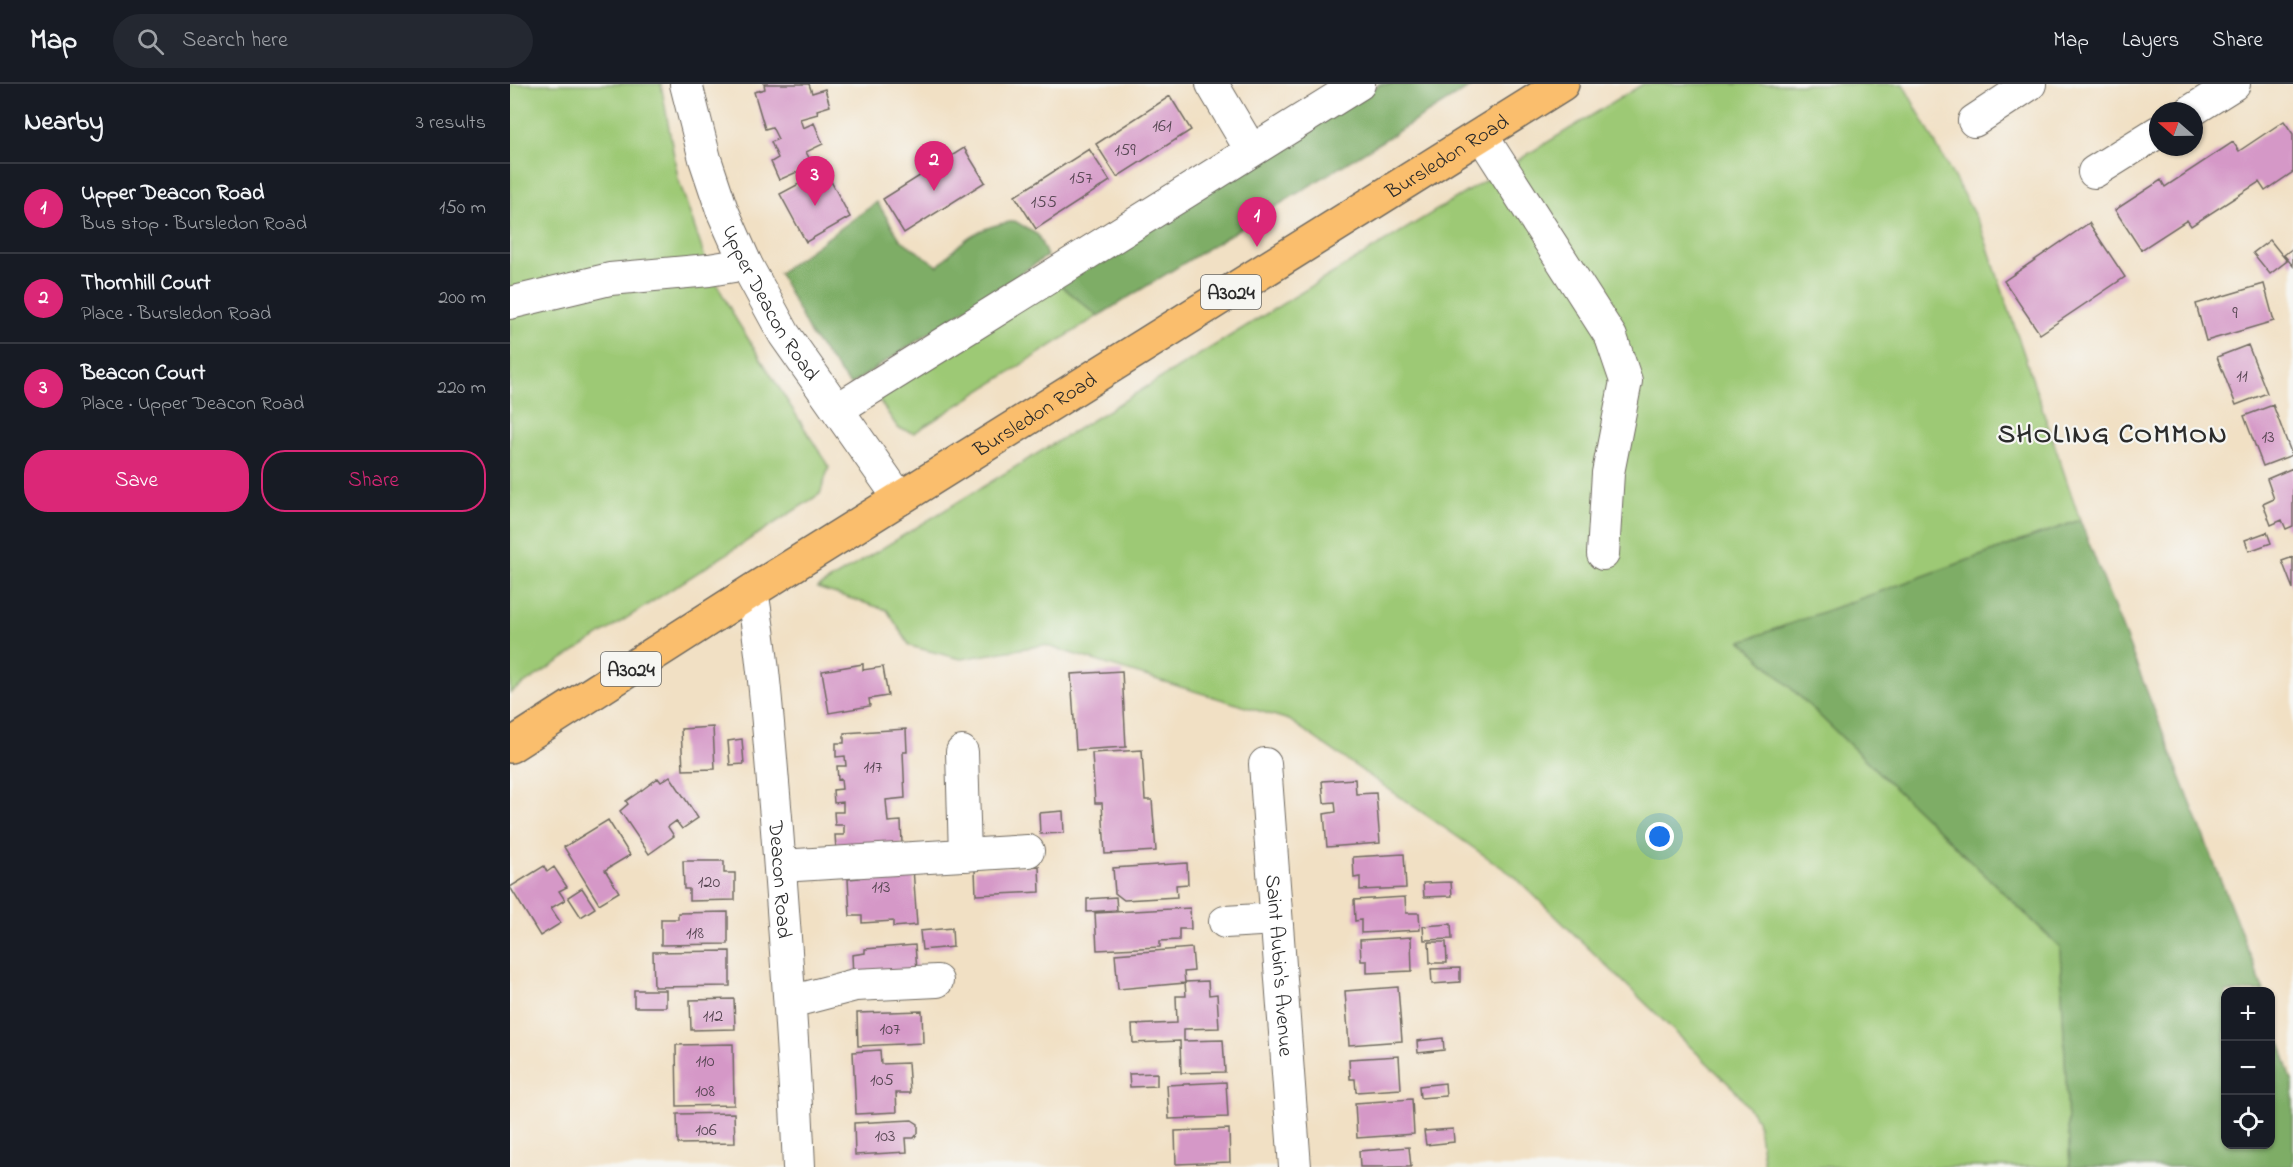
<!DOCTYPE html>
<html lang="en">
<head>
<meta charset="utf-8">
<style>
  :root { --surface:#171b24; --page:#242831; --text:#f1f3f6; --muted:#9ea1a6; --line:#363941; --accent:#db2777 }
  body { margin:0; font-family:"Indie Flower",sans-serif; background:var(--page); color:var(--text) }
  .controls { position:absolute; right:18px; bottom:18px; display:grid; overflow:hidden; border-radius:12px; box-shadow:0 2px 4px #0004 }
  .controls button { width:54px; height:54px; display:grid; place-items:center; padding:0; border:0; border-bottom:2px solid var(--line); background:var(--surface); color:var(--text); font:30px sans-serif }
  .compass { position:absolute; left:1639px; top:18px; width:54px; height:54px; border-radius:50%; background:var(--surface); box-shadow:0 2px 4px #0004; rotate:290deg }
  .you { position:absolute; left:1150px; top:753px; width:21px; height:21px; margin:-15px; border:4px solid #fff; border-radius:50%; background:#1a73e8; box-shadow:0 0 0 9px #1a73e833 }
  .badge { display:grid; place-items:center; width:39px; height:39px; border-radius:50%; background:var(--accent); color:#fff; font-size:20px; font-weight:700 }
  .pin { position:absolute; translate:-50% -50px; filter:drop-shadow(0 2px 3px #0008) }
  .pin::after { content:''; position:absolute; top:32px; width:21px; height:18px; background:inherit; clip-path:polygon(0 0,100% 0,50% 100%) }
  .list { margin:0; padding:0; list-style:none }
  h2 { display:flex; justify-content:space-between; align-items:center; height:78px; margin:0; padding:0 24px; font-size:26px }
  h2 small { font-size:20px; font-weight:400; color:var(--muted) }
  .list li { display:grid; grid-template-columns:39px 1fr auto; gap:18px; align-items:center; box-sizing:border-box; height:90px; padding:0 24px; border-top:2px solid var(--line) }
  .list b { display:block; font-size:22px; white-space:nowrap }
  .list p { margin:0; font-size:20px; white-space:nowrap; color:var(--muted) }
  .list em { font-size:20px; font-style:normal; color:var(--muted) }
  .actions { display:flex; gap:12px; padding:18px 24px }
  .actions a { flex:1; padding:14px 0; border:2px solid var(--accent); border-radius:24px; text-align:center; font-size:21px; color:var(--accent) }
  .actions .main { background:var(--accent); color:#fff }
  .icon { flex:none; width:33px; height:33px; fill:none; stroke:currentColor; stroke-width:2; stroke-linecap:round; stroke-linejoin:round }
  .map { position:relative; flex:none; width:1783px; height:1083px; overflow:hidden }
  header { display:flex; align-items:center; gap:36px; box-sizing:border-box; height:84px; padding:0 30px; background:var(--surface); border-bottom:2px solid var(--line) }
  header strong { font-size:28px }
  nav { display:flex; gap:33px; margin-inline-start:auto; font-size:21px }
  .search { width:420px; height:54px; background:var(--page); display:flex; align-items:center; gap:15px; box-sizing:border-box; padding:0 21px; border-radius:33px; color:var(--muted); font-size:22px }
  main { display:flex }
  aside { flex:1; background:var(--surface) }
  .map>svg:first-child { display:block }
  .green { fill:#9dc975; stroke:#647a50; stroke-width:1.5 }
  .forest { fill:#7ead66; stroke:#546c48; stroke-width:1.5 }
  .building { fill:#d598c7 }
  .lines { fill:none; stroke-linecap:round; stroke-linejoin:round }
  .minor-casing { stroke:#706a61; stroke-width:34 }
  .major-casing { stroke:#706a61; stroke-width:36 }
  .minor { stroke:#fff; stroke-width:32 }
  .major { stroke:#fabe6d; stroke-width:33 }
  .labels { text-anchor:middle; stroke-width:4.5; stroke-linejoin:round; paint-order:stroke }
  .number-label { font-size:18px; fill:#564652 }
  .shield { fill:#f6f6f2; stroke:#686867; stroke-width:1.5 }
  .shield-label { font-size:20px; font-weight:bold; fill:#2b2b2b }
  .street-label { font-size:21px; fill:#2b2b2b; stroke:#f6f6f2 }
  .district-label { font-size:27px; font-weight:bold; letter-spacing:1.5px; fill:#2b2b2b; stroke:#f6f6f2 }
</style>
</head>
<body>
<header>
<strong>Map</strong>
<div class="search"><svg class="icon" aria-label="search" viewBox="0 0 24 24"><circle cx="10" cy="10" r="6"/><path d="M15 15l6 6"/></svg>Search here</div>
<nav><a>Map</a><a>Layers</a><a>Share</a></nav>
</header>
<main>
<aside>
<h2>Nearby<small>3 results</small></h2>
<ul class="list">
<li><span class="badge">1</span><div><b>Upper Deacon Road</b><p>Bus stop · Bursledon Road</p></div><em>150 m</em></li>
<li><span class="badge">2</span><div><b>Thornhill Court</b><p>Place · Bursledon Road</p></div><em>200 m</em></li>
<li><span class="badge">3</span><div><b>Beacon Court</b><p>Place · Upper Deacon Road</p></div><em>220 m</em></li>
</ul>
<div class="actions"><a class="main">Save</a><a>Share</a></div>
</aside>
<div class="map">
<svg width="1783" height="1083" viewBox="0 0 1783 1083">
  <rect width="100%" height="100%" fill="#f6f6f2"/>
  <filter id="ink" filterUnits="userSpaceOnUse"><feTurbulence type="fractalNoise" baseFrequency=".0167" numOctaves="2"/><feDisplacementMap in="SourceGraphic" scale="12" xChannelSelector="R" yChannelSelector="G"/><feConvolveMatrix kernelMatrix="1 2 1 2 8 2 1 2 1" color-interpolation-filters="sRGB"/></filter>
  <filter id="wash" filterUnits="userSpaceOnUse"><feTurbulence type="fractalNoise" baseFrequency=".008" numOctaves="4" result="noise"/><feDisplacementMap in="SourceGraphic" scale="24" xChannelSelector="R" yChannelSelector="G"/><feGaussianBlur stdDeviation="1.35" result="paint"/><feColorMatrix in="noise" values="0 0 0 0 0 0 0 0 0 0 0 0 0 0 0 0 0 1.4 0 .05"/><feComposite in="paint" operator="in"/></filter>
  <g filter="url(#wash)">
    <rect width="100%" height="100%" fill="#f1e0c4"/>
    <path class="green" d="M0 0H151L168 94 199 186 227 237 319 383 310 410 0 609Z
      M1133 0H1393L1471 143 1570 436 1232 557 1550 863 1560 1083H1254L1247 1035 1224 1005 1004 792 779 636 534 561 451 575 400 562 377 526 307 504Z
      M547 198 588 232 404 349 388 344 367 313Z"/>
    <path class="forest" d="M870 0H965L588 232 547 198Z
      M367 118 390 155 428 182C454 154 467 143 505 137L528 151 537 172 340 301 301 251 269 189Z
      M1570 436 1754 907 1716 908V1060H1760L1761 928 1783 1000V1083H1560L1550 863 1232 557Z"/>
    <g id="blocks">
      <path class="building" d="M254 0H299L302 9 315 5 320 22 307 26 308 30 290 35 293 44 304 39 313 60 296 68 303 81 269 96 261 78 268 74 261 58 268 55 262 43 255 45 244 8 255 5Z
        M660 12 681 46 607 93 586 60Z
        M1774 37 1783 50V88L1755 107 1749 98 1681 142 1677 136 1631 166 1605 126 1651 96 1655 103 1723 58 1729 67Z
        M454 64 475 98 394 149 373 115Z
        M579 65 600 97 526 145 505 112Z
        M315 86 340 133 296 158 270 110Z
        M1579 139 1615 193 1530 250 1494 197Z
        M1760 156 1777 177 1760 190 1743 169Z
        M1783 164V182L1774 171Z
        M1754 200 1764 237 1696 257 1686 220Z
        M1738 261 1757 309 1726 321 1707 273Z
        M1763 321 1782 371 1753 382 1734 332Z
        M1783 384V442L1776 445 1772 436 1761 441 1753 420 1764 415 1757 395Z
        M1757 448 1761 459 1739 467 1735 456Z
        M1783 473V505L1772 477Z
        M353 580V586L373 583 378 612 359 615 360 622 319 629 312 587Z
        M612 587 616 663 566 666 561 590Z
        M203 643 205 685 173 686 171 645Z
        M396 645 397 668H393L395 714 376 716 378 738 391 737 392 760 326 764 325 751H334V741H325L324 728H333V718L324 719 323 706 332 705 331 695 328 696 327 682H336L335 672 326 673V659H334V649Z
        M232 655 234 680 220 681 218 657Z
        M632 666 635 716H642L646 767 595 770 592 719H585L582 669Z
        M160 692 188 734 172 745 166 737 158 743 164 752 139 770 110 727 118 720 116 717 132 706 148 694 151 698Z
        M845 695 846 710 866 709 870 759 817 763 814 730 826 728 825 718 814 719 812 697Z
        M553 727 554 749 530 750 529 729Z
        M98 736 120 771 95 786 109 808 89 820 54 763Z
        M894 770 896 804 850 806V793L844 794 843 773Z
        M173 777H214V789H225V816L179 817V805H174Z
        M677 779 678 800 666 801 667 813 614 816 605 809 603 784Z
        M34 782 37 788 44 783 57 803 49 807 55 816 41 824 51 839 30 852 0 803Z
        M529 782 530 808 466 811 465 786Z
        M403 784 407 841 383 843V837L352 839V832H340L338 795 349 794 348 787Z
        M941 798 942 812 914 813 913 799Z
        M72 804 85 824 71 833 58 813Z
        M606 813 607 826 577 828V815Z
        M895 813 896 829H909L910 846 851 849V836L845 837 844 816Z
        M680 824 681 845H669V856L650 857V863L587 866 585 829Z
        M218 828V860L151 861V835H168V829Z
        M941 840 942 855 914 856 913 842Z
        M442 844 443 863 412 866 410 847Z
        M901 853 902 887 857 889V877H851L850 856Z
        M919 858H936L937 879H920Z
        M405 861 407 886 343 892 342 871 355 869V865Z
        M682 864 684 887 674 888 675 899 608 905 605 870Z
        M220 867V902L144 903 143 868Z
        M950 884V898L922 900 921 885Z
        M698 897 699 911 707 910 709 944 674 945V957L713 956 715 988 671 989 670 957 623 959 622 941 667 939 666 912H676L675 898Z
        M888 903 892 957 839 961 835 907Z
        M124 906H156V923H124Z
        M224 915 225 945 181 946 180 916Z
        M412 927 413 959 348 962 347 929Z
        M933 954 934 966 908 969 907 957Z
        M223 960 224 1021 167 1022 166 961Z
        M370 966 371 980 398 979 400 1009H386L387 1028 346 1030 343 968Z
        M889 972 891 1005 846 1008 845 995H840L839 975Z
        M647 989V1002L620 1003 619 990Z
        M716 998 718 1033 659 1035 657 1001Z
        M935 999 936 1012 910 1014 909 1002Z
        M902 1015 904 1050 847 1054 845 1019Z
        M224 1029 225 1059 168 1060 167 1030Z
        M402 1036 408 1040V1049L404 1054H396L397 1068 345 1071 344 1039Z
        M719 1045 720 1078 666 1080 665 1047Z
        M943 1045 944 1058 916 1061 914 1047Z
        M899 1063 901 1083H850L849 1067Z"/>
    </g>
  </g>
  <g filter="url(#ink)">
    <use href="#blocks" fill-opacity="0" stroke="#706a61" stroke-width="1.5"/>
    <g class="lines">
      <defs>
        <g id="minor">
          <path id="s1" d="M176 0 195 75 212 126 236 180 274 250 390 415"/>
          <path d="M702 0 741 66"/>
          <path d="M1681 27 1724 0"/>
          <path d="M1464 37 1520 0"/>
          <path d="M972 52 1101 253 1116 297 1098 389 1093 470"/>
          <path d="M1584 88 1648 48"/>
          <path d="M0 219 100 195 199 186 236 180"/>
          <path d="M328 325 849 0"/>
          <path id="s2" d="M242 507C255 582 259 657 266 733 275 850 284 966 289 1083"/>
          <path d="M452 668 455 771"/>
          <path id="s3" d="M755 680 785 1083"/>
          <path d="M270 782 518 767"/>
          <path d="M715 838 766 835"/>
          <path d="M280 918 345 901 427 897"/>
        </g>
        <g id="major">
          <path id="s4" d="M0 662 242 507 1052 0"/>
        </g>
      </defs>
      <use href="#minor" class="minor-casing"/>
      <use href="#major" class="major-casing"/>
      <use href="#minor" class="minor"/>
      <use href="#major" class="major"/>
    </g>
  </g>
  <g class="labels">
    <g class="number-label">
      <text x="652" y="47">161</text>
      <text x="615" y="71">159</text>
      <text x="571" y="99">157</text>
      <text x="534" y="123">155</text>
      <text x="1725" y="234">9</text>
      <text x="1732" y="297">11</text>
      <text x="1758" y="358">13</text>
      <text x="363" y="688">117</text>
      <text x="199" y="803">120</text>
      <text x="371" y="808">113</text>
      <text x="185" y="854">118</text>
      <text x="203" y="937">112</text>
      <text x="380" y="950">107</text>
      <text x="195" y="982">110</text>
      <text x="372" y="1001">105</text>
      <text x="195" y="1012">108</text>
      <text x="196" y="1051">106</text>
      <text x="375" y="1057">103</text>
    </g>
    <g class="shield">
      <rect x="691" y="191" width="60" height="34" rx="4.5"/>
      <rect x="91" y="568" width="60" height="34" rx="4.5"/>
    </g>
    <g class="shield-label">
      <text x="721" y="215">A3024</text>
      <text x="121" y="592">A3024</text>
    </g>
    <g class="street-label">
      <text dy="7" stroke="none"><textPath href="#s4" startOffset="1107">Bursledon Road</textPath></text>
      <text dy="7" stroke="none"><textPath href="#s1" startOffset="236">Upper Deacon Road</textPath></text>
      <text dy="7" stroke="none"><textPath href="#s4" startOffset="621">Bursledon Road</textPath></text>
      <text dy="7" stroke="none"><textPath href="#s2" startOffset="290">Deacon Road</textPath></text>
      <text dy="7" stroke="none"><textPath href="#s3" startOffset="202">Saint Aubin's Avenue</textPath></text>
    </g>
    <g class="district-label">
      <text x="1603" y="358">SHOLING COMMON</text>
    </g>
  </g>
</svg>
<div class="controls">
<button>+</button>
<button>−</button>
<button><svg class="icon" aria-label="locate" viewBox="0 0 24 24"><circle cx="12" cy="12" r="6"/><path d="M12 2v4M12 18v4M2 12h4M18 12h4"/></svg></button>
</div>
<svg class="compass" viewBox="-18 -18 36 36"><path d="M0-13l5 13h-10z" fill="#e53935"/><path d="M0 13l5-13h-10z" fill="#9ea1a6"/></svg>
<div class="you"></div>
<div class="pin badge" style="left:747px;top:163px">1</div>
<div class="pin badge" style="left:424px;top:107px">2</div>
<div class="pin badge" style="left:305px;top:122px">3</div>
</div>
</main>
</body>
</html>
